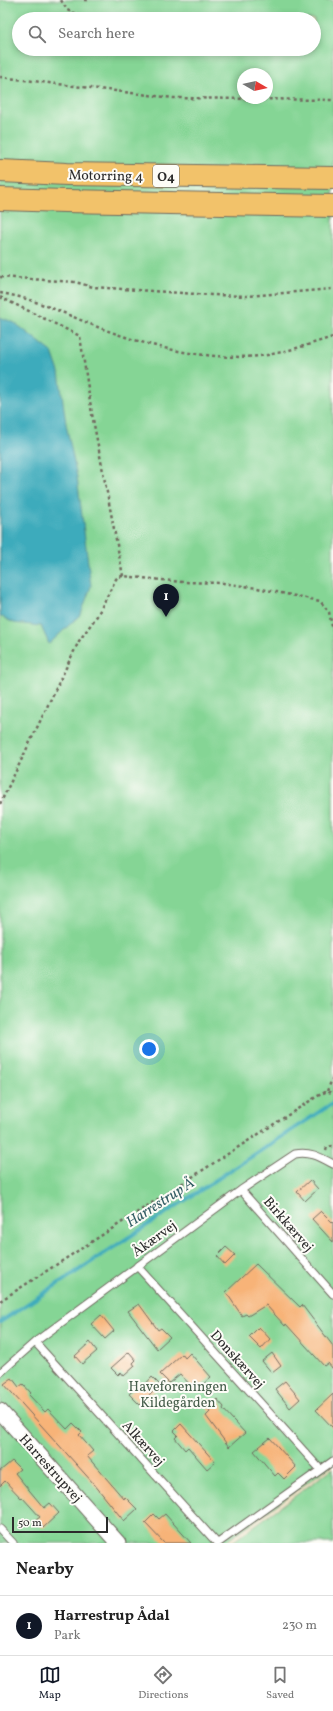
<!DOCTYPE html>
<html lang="en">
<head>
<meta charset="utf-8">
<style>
  :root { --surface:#fff; --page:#f2f2f2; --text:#222; --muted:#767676; --line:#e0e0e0; --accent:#111827 }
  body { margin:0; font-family:Vollkorn,serif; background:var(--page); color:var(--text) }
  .compass { position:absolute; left:237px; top:68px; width:36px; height:36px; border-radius:50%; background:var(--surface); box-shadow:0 2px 6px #0003; rotate:99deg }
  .scale { position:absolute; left:12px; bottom:10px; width:96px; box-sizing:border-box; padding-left:4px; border:2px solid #2b2b2b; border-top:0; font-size:11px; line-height:14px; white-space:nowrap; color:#2b2b2b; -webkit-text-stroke:3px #fdfcf7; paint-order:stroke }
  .you { position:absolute; left:149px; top:1049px; width:14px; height:14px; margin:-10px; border:3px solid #fff; border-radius:50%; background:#1a73e8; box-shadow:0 0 0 6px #1a73e833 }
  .badge { display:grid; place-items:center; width:26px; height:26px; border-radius:50%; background:var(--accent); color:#fff; font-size:13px; font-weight:700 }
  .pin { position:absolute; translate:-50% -33px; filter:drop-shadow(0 1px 2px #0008) }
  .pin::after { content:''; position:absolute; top:21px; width:14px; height:12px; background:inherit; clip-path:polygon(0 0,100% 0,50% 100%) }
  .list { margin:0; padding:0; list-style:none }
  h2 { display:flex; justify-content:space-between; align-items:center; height:52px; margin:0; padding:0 16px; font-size:17px }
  h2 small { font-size:13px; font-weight:400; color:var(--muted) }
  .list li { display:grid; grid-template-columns:26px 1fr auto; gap:12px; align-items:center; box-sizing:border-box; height:60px; padding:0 16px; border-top:1px solid var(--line) }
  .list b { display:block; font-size:15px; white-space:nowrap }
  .list p { margin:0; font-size:13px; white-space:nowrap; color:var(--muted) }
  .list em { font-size:13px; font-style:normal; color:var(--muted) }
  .icon { flex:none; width:22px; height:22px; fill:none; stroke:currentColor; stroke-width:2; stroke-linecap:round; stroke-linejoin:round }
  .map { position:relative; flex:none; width:333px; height:1543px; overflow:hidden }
  .search { position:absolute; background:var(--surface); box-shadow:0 2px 6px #0003; left:12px; right:12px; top:12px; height:44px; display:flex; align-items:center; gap:10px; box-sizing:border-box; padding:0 14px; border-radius:22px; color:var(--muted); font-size:15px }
  .sheet { height:112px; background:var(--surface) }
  nav { display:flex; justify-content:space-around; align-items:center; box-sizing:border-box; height:56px; border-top:1px solid var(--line); background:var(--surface); font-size:11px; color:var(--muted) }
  nav a { display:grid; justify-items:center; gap:2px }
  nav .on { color:var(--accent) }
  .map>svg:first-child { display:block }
  .green { fill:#85d595; stroke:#588060; fill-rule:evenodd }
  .water { fill:#3eabbc; stroke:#346b74 }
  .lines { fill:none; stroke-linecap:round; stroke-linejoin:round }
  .stream { stroke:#3eabbc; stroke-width:4 }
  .building { fill:#f7b378 }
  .lane-casing { stroke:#706a5f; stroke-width:9 }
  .street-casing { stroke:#706a5f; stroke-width:17 }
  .highway-casing { stroke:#706a5f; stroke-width:24 }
  .path { stroke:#706a5f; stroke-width:2.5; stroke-dasharray:3 3; stroke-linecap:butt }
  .lane { stroke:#fff; stroke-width:7 }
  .street { stroke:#fff; stroke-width:15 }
  .highway { stroke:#f2c26a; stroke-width:22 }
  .labels { text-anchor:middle; stroke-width:4; stroke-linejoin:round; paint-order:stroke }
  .shield { fill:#fdfcf7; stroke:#6a6a68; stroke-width:1 }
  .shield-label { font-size:13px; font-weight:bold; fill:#2b2b2b }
  .street-label { font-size:14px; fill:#2b2b2b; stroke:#fdfcf7 }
  .park-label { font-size:14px; fill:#465e4b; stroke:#fdfcf7 }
  .water-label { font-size:15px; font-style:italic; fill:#335e65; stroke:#fdfcf7 }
</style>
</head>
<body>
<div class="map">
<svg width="333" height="1543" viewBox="0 0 333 1543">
  <rect width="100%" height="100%" fill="#fdfcf7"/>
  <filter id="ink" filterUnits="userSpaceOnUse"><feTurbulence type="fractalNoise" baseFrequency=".025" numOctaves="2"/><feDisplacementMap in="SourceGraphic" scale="8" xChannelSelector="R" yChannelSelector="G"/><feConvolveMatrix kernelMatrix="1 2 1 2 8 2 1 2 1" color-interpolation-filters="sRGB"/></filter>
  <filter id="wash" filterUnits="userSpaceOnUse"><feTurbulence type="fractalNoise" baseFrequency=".012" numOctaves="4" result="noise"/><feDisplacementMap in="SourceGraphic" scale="16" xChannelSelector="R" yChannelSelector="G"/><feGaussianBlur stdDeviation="0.9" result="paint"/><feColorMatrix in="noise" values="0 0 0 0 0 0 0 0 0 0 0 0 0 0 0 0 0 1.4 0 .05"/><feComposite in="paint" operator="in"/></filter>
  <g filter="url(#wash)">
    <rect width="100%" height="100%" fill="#efdfc0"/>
    <path class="green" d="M0 0H333V1464L224 1543H0ZM19 19H314V49H19ZM243 74H267V98H243Z
      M333 1468V1543H231Z"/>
    <path class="water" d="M0 317 15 323 52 352 59 372 66 424 77 477 91 586 81 614 49 644 41 626 14 623 0 616Z"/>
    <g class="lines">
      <path class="stream" d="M0 1322 333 1103"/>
    </g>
    <g id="blocks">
      <path class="building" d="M310 1180 318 1189 305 1201 297 1192Z
        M321 1211 333 1223V1242L312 1219Z
        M226 1247 235 1255 225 1265 217 1256Z
        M256 1264 300 1307 302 1305 333 1346V1369L328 1363 324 1366 286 1324 285 1326 266 1305 248 1316 246 1314 242 1316 226 1292Z
        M139 1304 158 1330 161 1328 170 1337 157 1349 128 1311Z
        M101 1315 114 1331 105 1339 91 1324Z
        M259 1327 270 1339 261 1349 249 1337Z
        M90 1342 97 1351 82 1364 75 1356Z
        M129 1352 136 1360 133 1363 135 1366 124 1376 121 1372 118 1375 111 1368Z
        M190 1353 211 1377 201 1386 199 1384 194 1389 180 1374 169 1383 160 1374 182 1354 185 1358Z
        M272 1353 281 1366 272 1373 262 1361Z
        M152 1377 160 1385 140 1405 129 1394 139 1385 142 1388Z
        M12 1378 19 1387 23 1384 31 1393 29 1395 45 1412 48 1409 67 1429 73 1423 82 1432 79 1435 93 1451 87 1456 124 1499 125 1497 137 1509 124 1521 94 1484 4 1384Z
        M285 1381 300 1399 290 1408 275 1389Z
        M333 1394V1428L316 1410Z
        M217 1399 224 1407 223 1409 245 1433 229 1447 206 1416 210 1412 207 1408Z
        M181 1424 215 1462 207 1469 188 1447 185 1450 175 1438 178 1435 174 1431Z
        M270 1438 296 1467 284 1479 278 1473 275 1476 254 1451Z
        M12 1461 20 1469 15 1473 44 1508 50 1503 59 1513 43 1528 36 1520 40 1517 22 1497 21 1498 5 1481 0 1486V1471Z
        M154 1514 159 1519 165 1514 191 1543H164L145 1523Z"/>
    </g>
  </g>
  <g filter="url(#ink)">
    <use href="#blocks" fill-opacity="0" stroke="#706a5f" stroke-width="1"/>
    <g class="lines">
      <defs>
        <path id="lane" d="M241 1190 333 1294
          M137 1266 320 1469
          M35 1342 217 1543
          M0 1373 35 1342 241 1190 295 1154C310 1151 320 1157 333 1164
          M0 1529 13 1543
          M218 1543 333 1461"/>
        <path id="street" d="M0 1411 118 1543"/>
        <path id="highway" d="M0 171 67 174 333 178
          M0 199 65 201 333 206"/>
      </defs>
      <use href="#lane" class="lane-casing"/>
      <use href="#street" class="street-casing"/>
      <use href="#highway" class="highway-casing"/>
      <path class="path" d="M61 0 67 10 83 17
        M84 0H88
        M0 77 173 98 333 100
        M0 277 75 282 93 287 211 295 247 296 333 289
        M0 293C41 299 77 321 117 334 161 350 212 360 260 356 284 353 310 344 333 337
        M0 297 80 336 92 414 123 576 182 582 223 583 257 588 320 601 329 612 333 631
        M0 804 79 641 97 616 116 579 118 577 123 576
        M327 1091 333 1077
        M326 1150 327 1147 333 1146
        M0 1301 316 1097 327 1091 333 1094"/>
      <use href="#lane" class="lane"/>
      <use href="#street" class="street"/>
      <use href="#highway" class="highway"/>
    </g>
  </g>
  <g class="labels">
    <rect class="shield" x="153" y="165" width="26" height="22" rx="3"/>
    <g class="shield-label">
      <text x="166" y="181">O4</text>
    </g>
    <g class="street-label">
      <text transform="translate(106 175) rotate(1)" y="5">Motorring 4</text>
      <text transform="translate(289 1224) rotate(49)" y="5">Birkkærvej</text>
      <text transform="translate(154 1238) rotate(-36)" y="5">Åkærvej</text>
      <text transform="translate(238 1359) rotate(48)" y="5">Donskærvej</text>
      <text transform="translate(144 1443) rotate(48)" y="5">Alkærvej</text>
      <text transform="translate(51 1468) rotate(48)" y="5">Harrestrupvej</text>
    </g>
    <g class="park-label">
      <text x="178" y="1391">Haveforeningen<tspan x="178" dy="16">Kildegården</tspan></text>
    </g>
    <g class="water-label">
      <text transform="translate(160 1202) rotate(-33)" y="5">Harrestrup Å</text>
    </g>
  </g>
</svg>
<svg class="compass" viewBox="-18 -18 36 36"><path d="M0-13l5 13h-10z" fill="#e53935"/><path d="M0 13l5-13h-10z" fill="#767676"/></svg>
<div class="scale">50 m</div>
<div class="you"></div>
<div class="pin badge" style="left:166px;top:617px">1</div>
<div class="search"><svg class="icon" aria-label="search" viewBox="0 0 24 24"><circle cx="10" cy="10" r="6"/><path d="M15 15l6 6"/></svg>Search here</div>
</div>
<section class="sheet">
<h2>Nearby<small></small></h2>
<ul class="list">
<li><span class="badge">1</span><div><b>Harrestrup Ådal</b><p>Park</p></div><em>230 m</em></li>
</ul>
</section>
<nav>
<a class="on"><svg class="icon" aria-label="map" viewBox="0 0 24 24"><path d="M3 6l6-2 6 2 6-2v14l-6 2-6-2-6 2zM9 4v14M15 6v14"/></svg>Map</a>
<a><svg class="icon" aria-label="directions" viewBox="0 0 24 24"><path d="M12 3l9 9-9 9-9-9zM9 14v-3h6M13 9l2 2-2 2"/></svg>Directions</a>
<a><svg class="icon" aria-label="saved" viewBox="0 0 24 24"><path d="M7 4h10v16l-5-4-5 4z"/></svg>Saved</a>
</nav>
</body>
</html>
